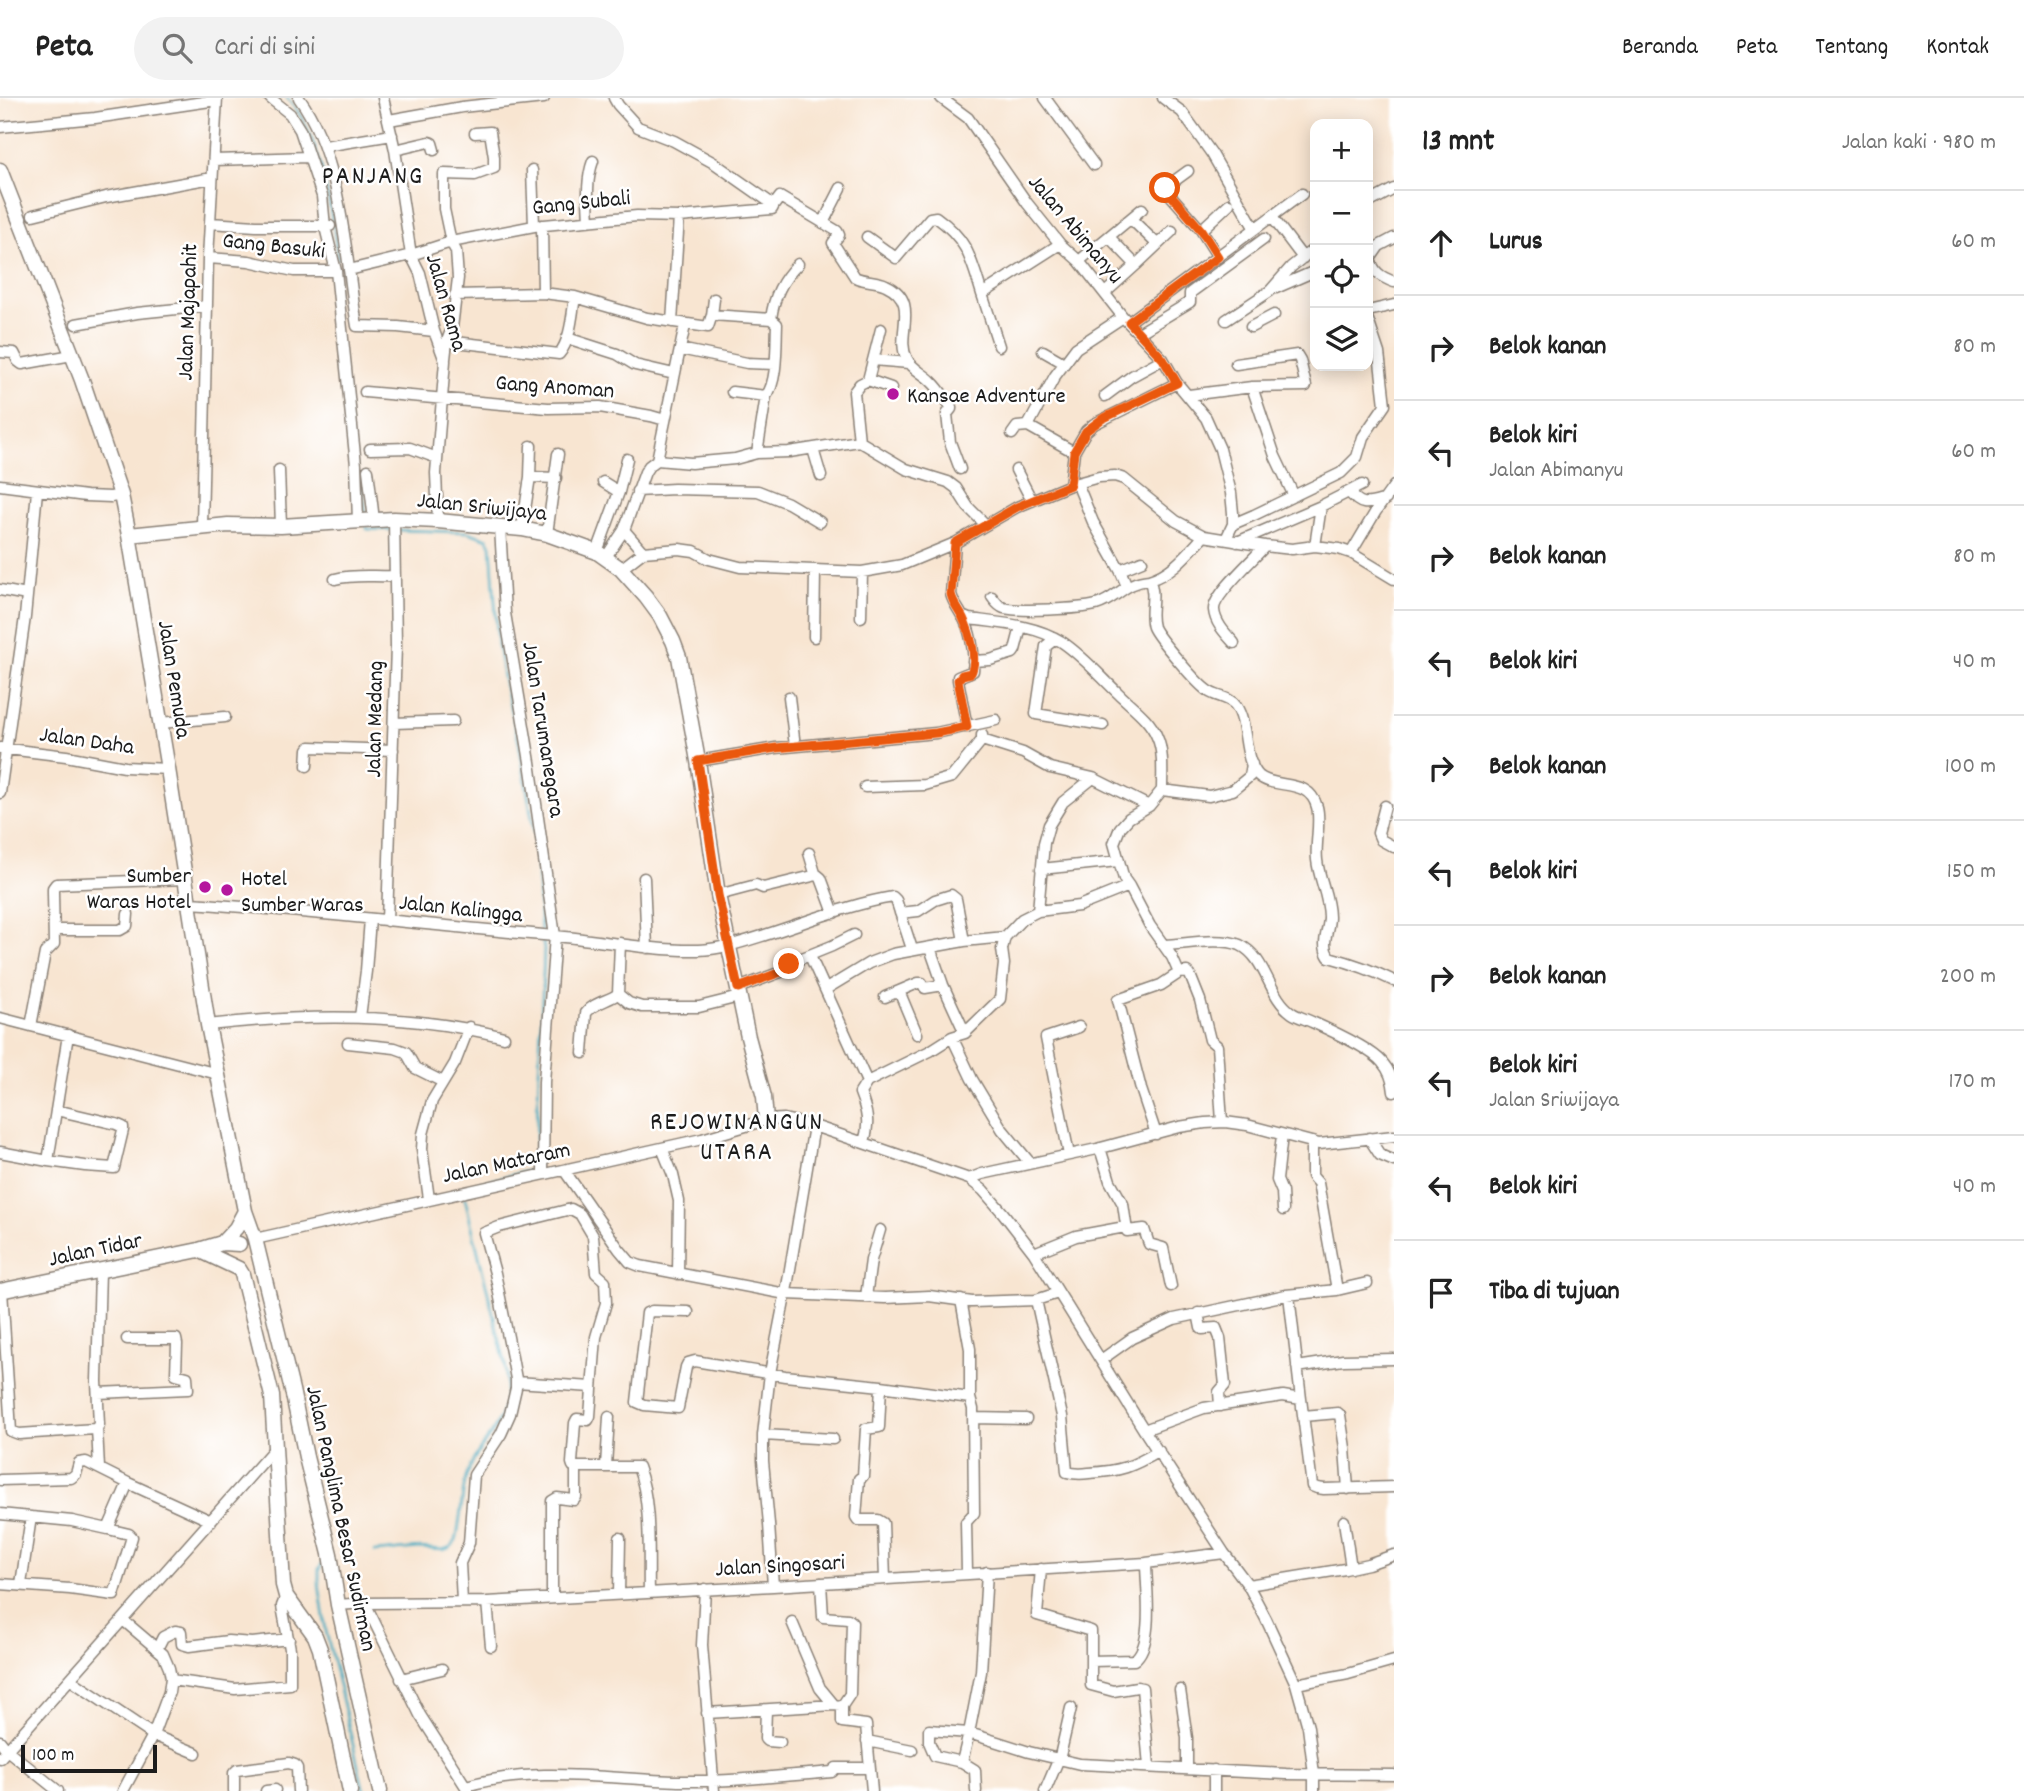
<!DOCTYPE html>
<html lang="id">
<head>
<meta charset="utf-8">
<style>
  :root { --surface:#fff; --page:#f2f2f2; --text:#222; --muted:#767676; --line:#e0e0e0 }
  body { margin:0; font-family:Dekko,sans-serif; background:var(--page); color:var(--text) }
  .controls { position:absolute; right:21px; top:21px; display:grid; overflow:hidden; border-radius:14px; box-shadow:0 4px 18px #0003 }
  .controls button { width:63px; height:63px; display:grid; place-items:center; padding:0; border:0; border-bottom:2px solid var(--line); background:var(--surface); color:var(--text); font:35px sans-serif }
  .scale { position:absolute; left:21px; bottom:18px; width:136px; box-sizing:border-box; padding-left:7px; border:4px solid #1c1c1c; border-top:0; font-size:19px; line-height:24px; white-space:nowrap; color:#1c1c1c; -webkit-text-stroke:5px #fff; paint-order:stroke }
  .stop { position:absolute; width:21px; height:21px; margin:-16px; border:5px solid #ea580c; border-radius:50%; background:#fff }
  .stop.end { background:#ea580c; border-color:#fff; box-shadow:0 2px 7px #0008 }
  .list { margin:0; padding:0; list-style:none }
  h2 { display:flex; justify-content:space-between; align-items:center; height:91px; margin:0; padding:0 28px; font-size:30px }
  h2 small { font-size:23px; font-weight:400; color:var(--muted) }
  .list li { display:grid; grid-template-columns:46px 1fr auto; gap:21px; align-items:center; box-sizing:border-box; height:105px; padding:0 28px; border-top:2px solid var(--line) }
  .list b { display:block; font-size:26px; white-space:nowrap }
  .list p { margin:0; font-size:23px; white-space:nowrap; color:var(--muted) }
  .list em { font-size:23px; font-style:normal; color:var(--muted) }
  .icon { flex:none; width:38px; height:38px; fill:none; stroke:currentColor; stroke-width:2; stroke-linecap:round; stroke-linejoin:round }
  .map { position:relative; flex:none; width:1394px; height:1693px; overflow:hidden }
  header { display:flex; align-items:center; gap:42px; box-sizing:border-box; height:98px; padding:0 35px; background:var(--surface); border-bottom:2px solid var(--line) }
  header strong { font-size:33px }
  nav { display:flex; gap:38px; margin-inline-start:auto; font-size:24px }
  .search { width:490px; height:63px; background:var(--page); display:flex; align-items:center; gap:18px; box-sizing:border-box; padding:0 24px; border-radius:38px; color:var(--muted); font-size:26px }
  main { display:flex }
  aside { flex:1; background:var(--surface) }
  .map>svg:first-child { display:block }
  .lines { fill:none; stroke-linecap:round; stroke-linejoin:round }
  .stream { stroke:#41aac1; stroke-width:2.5 }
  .minor-casing { stroke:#8a8076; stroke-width:13 }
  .major-casing { stroke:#8a8076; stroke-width:17 }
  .minor { stroke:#fff; stroke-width:10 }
  .major { stroke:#fff; stroke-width:14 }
  .route { stroke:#ea580c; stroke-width:9 }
  .poi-dot { fill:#b5179e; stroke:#fff; stroke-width:2.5 }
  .labels { text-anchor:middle; stroke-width:5; stroke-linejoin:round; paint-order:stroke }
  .street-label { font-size:23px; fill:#1c1c1c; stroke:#fff }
  .poi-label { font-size:23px; fill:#1c1c1c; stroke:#fff; text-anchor:start }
  .quarter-label { font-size:26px; letter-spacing:2px; fill:#1c1c1c; stroke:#fff }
</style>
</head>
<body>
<header>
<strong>Peta</strong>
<div class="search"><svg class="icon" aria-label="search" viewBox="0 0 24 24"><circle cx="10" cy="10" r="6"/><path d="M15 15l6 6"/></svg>Cari di sini</div>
<nav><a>Beranda</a><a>Peta</a><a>Tentang</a><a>Kontak</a></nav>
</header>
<main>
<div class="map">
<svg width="1394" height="1693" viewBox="0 0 1394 1693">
  <rect width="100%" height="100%" fill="#fff"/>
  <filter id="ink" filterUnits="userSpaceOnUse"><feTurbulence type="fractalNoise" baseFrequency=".0143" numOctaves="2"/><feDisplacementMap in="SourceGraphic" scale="14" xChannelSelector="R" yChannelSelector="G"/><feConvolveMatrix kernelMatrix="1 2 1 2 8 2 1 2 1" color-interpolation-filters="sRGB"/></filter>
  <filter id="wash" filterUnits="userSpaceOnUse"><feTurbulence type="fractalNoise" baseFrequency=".00686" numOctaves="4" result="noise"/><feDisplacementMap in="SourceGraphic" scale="28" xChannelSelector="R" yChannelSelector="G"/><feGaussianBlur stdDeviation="1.57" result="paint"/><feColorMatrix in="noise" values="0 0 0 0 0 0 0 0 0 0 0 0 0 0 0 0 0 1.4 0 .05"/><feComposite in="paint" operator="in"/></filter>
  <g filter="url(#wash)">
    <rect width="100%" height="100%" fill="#f8e5d1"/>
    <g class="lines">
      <path class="stream" d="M287 0C322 36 331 113 338 161
        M362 384 366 419
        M367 429V431L390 432
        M397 432 468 434 488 441 491 447 498 547 504 585 519 645 535 738 541 834
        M481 1085 535 1071 544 851 542 840
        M375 1454 420 1450 443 1452 451 1449 456 1443C461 1422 461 1400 466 1379 472 1359 486 1345 496 1328 507 1308 508 1287 505 1265L464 1096
        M324 1463 319 1471V1486L326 1533 364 1693"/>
    </g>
  </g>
  <g filter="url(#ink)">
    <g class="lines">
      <defs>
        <path id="minor" d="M270 0 290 16 300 32 322 98 325 129 336 173 356 367 358 423
          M299 0C342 59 345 156 357 228L398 229 434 233
          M383 0 395 52 411 157 420 175 434 233 445 263 436 375 438 423
          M941 0 968 20 1027 105 1060 146 1079 163 1123 219 1163 261 1177 285 1206 320 1220 351 1231 395 1233 415V426L1226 441
          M1045 0 1094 67
          M1163 0 1182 14 1212 56 1255 131
          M389 22 462 9 544 0
          M0 29 95 20 217 2
          M325 48 392 37
          M395 52 429 44 432 45 434 52
          M214 62 308 59
          M532 72 534 128
          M1188 73 1166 89 1165 91 1201 132 1218 159
          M1368 105 1394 91
          M774 107 780 99 837 133 839 137 833 145 855 179C864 184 876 182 886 187 922 204 894 237 907 261 912 271 923 275 931 283 939 290 945 300 951 309V311L947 316 950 344 960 371
          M33 117 106 99 212 80
          M1272 119 1303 160
          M1131 121 1157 146
          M589 123C588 102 586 82 593 63
          M210 125 256 128H330
          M823 125 841 90
          M542 127 543 195
          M1201 132 1229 106
          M867 139 896 160 930 120 936 119C968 142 971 161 982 196
          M1109 139 1136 167 1172 133
          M1394 140 1379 148 1370 161C1374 175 1381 179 1394 184
          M208 160 249 163 294 173H336
          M1079 163 1142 111
          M349 172 411 157 451 144 534 128 637 118 679 119 772 111 774 107 771 105 714 65 674 43 638 29 618 7 614 0
          M1276 190 1315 173
          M1105 195 1136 167
          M455 197 543 195 575 199 647 220 708 229 712 217 771 221
          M1368 213 1394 207
          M712 217 714 201
          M1226 222 1270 193 1291 169 1315 150
          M672 224 679 119
          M1129 224 1302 96
          M76 226 137 215 207 208
          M1251 229 1274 217
          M1139 235 1190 204V195L1264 141
          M567 240 617 256 635 267 674 276
          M447 243 559 256C571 242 572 216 575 199
          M999 248 982 196 1060 146
          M680 251 747 265 775 266
          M1043 253 1064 265
          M0 254 14 255 18 263 22 266 72 257
          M445 261 447 243 452 230 458 180 456 153 451 144 444 111V76L475 77 494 70V59L490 34 475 35
          M873 262 909 265
          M868 282 881 231
          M1252 289 1275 358 1294 398
          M365 294 548 310 600 309 651 318 665 322
          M732 294 766 298
          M1189 297 1252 289 1306 288 1300 262 1297 257 1236 266
          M1105 298 1132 278 1163 261
          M1028 328 1055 278 1076 250 1123 219
          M1012 336 1017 329 1028 328 1074 354 1070 387
          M859 343 854 294 860 286 868 282 891 290
          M370 351 410 350 437 360
          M813 351 821 378
          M1074 354 1086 333 1094 326 1177 285
          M757 355 766 298C778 284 776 245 777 226L771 221C774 198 782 182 798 166
          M657 362 691 365 735 361 757 355 789 354 859 343 906 371 948 384 956 390 968 409 985 426
          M279 372 281 428
          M368 372 374 422
          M1016 372 1032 403
          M530 379 556 380
          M603 384 619 394
          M1077 385 1093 424 1120 472 1127 488
          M0 387 86 398 111 399 121 397
          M637 393 674 391 758 393 788 405 820 424
          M1349 394C1362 410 1368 406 1386 401
          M1233 426 1254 417 1341 375 1357 359 1363 339 1385 307 1379 255 1368 222
          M202 429 208 160 217 0
          M500 429 505 515 530 664 555 838 544 984 543 1076
          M522 431 530 379 531 348
          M547 436 558 356
          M1237 444 1321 408 1362 387
          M955 445 951 496C953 504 957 509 961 516 971 531 975 556 973 573L958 579V582L967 629
          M1315 448 1321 408
          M597 454 619 394 627 361
          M643 454 624 432 645 374 649 368 657 362 685 227
          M1351 455 1376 413 1394 388
          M606 459 624 432
          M621 471 643 454 679 451 694 453 709 461 740 469 862 474 902 467 955 445 1017 409 1070 387 1099 379 1115 378 1124 381 1176 423 1204 438 1265 448 1292 451 1315 448 1339 451 1351 455 1394 481
          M1120 472 1142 463
          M335 481C354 476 374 479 393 478
          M1149 482C1173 475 1188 455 1204 438
          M0 492 27 497
          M992 499C996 504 998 508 1004 510 1019 514 1080 511 1096 507 1117 501 1124 484 1149 482 1157 497 1148 513 1153 529 1157 539 1198 587 1208 593 1216 599 1230 599 1236 608 1249 627 1242 661 1259 678 1275 692 1309 679 1317 709 1321 723 1315 746 1317 762 1319 781 1329 799 1329 819 1329 833 1320 846 1329 859 1352 865 1372 872 1394 883
          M962 518 969 521C1000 525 1036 527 1062 544 1083 558 1100 578 1118 595 1131 608 1150 621 1157 639 1164 654 1162 676 1162 692L1149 708 1129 720 1120 730 1114 745 1124 781 1129 788
          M861 519 862 474
          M814 539 815 473
          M1055 541 1046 548 1036 616 1103 627
          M1234 545C1226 536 1215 525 1214 512 1213 497 1254 461 1265 448
          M973 563 990 562 1013 555 1015 552 1021 529
          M789 599 795 648
          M160 625 225 619
          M394 625 453 623
          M982 637V642L1023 655 1050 670 1093 680
          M0 650 66 658 125 669 168 671
          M698 663 776 650 936 635 996 622
          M307 668 308 651 310 649 393 652
          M865 689 925 687 952 679 982 642
          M1162 692 1209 698 1233 692 1250 678 1252 666
          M0 695 25 519 37 393
          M1385 708 1378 735 1381 742 1394 749
          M809 755 815 775 821 780 834 815
          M1041 771 1118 763
          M644 780 647 850
          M718 797 756 787 763 790 817 777
          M189 805C312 813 433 828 555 838 603 842 650 853 698 852 722 851 743 844 765 837 807 824 850 806 893 799L896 802 912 851
          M1038 813 1044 745 1049 727 1063 704 1093 680 1149 708
          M900 815 918 813 935 802 951 797 956 801 964 843
          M387 823 396 548 394 421
          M54 832H120L127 828 128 816
          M1165 847C1186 846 1221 839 1240 847 1267 860 1268 899 1292 915 1298 919 1306 921 1312 924 1330 932 1370 950 1382 964 1390 973 1393 982 1394 994
          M930 850 943 887 965 935
          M810 858 867 984 930 953 952 939 965 935 1000 901 1004 866 1002 851 1005 839 1022 821 1038 813 1079 808 1129 788 1150 828 1172 859 1179 875 1161 887 1118 902 1141 991 1156 1036
          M1179 875 1187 874 1190 877 1200 902 1210 942 1217 948 1222 1024
          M738 890 789 871 790 865 832 848 854 837
          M826 891 869 865 893 856 964 843 1005 839
          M899 893 917 936
          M618 896 629 905 642 909H699L739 899
          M885 899 918 885H922L925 890 943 887
          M360 919 366 873 370 821
          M0 920 218 976
          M208 927C305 916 409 914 504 939
          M31 928 45 855 54 846 53 794V790L56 786 185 781
          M952 939 972 981 1002 1031 1030 1065
          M348 945 395 950 406 954 415 970 443 984
          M583 955 586 915C593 905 608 903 618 896L620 845
          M1282 1037 1277 1082 1282 1094 1283 1112
          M1369 1040 1380 1057 1394 1063
          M864 1044C870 1026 867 1013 860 995L867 984
          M662 1050 673 1077 679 1103 678 1176
          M1100 1050 1110 1083 1123 1106 1127 1133 1144 1131 1149 1146 1163 1150 1171 1188
          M0 1054 48 1063 68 937
          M1069 1057 1046 940 1079 929
          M48 1063 85 1068 114 1070 123 1032V1029L116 1026 56 1012
          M564 1072 619 1151 630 1164 640 1168 786 1196 885 1200 929 1198 972 1204 1036 1202 1058 1195
          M969 1081 982 1076 1097 1051 1179 1029 1205 1025 1225 1024 1247 1027 1319 1046 1394 1038
          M429 1101 422 1051 423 1036 432 1003 455 965 469 929
          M255 1141 702 1041 766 1022 784 1021 814 1028 969 1081 983 1092 1003 1115 1034 1155 1144 1332 1224 1455 1248 1487 1266 1521 1296 1586 1308 1629 1314 1676V1693
          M1034 1155 1076 1138 1125 1129
          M2 1192 11 1333 19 1336 95 1331 99 1327 97 1283 100 1173
          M1337 1192 1367 1185
          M1289 1197 1301 1301
          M866 1199 871 1162 880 1132
          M961 1202 970 1251V1300L973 1311 974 1415 966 1424 967 1475
          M1036 1202 1062 1318 1067 1374C1074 1376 1082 1376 1089 1375 1121 1373 1132 1369 1159 1353
          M688 1214 652 1213 647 1215 637 1304 644 1307 678 1310 686 1269 688 1265 695 1263 785 1278 881 1288 970 1300
          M1198 1215 1201 1230 1202 1231 1216 1230 1220 1240 1225 1287 1219 1294 1220 1308
          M1101 1262 1132 1240 1174 1221 1286 1197 1337 1192 1318 1085 1312 1078V1044
          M1297 1269 1343 1262 1394 1261
          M516 1284 592 1289
          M881 1288 879 1329 866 1331 863 1378 859 1381 856 1419 858 1422H878L883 1425 885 1481
          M98 1295 188 1291 187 1279 176 1276 177 1246 176 1241H127
          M1303 1318 1338 1315 1340 1317 1345 1350 1348 1391
          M973 1320 1026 1321
          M97 1330 99 1370
          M1144 1332 1204 1310 1283 1298 1301 1301 1312 1388 1317 1390 1324 1391 1394 1389
          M763 1337 833 1341
          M606 1368 609 1319
          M576 1369H638C652 1405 648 1456 649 1495
          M0 1382 71 1380 76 1376 79 1365 86 1364 128 1385 211 1423
          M0 1416 72 1423 108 1431 128 1385
          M1344 1423 1351 1470
          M1041 1471 1037 1517 1091 1533V1587L1113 1593 1137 1589 1142 1590 1149 1668
          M821 1485 823 1519 848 1521 852 1524 850 1596 842 1608V1624L866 1627 872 1693
          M0 1486 70 1491 114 1497 132 1439 129 1436 108 1431
          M21 1486 31 1419
          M1248 1487 1345 1471 1368 1466 1394 1457
          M773 1488 769 1426 763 1363V1337L770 1275 788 1183 814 1028
          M705 1491 702 1547 714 1693
          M619 1496 620 1440
          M462 1503 460 1465 469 1445 474 1377 501 1336 510 1316 516 1290V1281L511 1254 495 1175 484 1135 499 1129 571 1111 580 1116 593 1138 596 1175 605 1183 606 1205 596 1239 590 1318 588 1322 577 1321 575 1325 572 1365 573 1368 576 1369V1399L574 1402 557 1400 552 1403V1500
          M487 1504 491 1548
          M365 1505 420 1617 468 1692
          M338 1507 365 1505 487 1504 773 1488 1146 1465 1224 1455
          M123 1522 163 1556 169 1570 171 1580 169 1594 153 1637 123 1693
          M792 1524 820 1590 834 1607
          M157 1551 163 1539 175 1533 181 1534 182 1546 189 1548 228 1543 252 1545 289 1541
          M1091 1563 1134 1562C1155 1547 1146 1488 1146 1465
          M401 1581 442 1571
          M71 1582 153 1637 196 1655
          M171 1582 235 1591 290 1586V1551L282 1508 286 1498
          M1296 1586 1348 1576 1394 1563
          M1180 1592 1187 1640V1670
          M766 1612 765 1641 767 1643 780 1644
          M707 1615 834 1607 842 1608
          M0 1643 7 1652 58 1693
          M867 1643 912 1652
          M0 1660 275 1350
          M962 1664 935 1658 929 1644V1632L969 1635 1029 1654 1080 1666 1286 1676 1394 1677
          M466 1688C534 1668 607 1681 678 1683 729 1684 781 1678 832 1674L836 1670H869
          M234 1693V1675L237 1672 289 1665 295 1667 297 1670 298 1693
          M266 1693 275 1692
          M976 1693 975 1672 962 1664 969 1635 981 1574 987 1474
          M1045 1693 1060 1658 1071 1610
          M1214 1693V1672"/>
        <path id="major" d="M0 72 82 282 121 397 129 437 168 671 208 927 245 1113 255 1141 292 1292 306 1359 330 1456 338 1507 380 1693
          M129 437 228 427 281 428 394 421 438 423 522 431 547 436 597 454 621 471 646 499 660 518 673 543 679 559 698 663 718 797 748 939 764 999 766 1022
          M222 1145 236 1130 245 1113
          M199 1152 239 1171 242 1176 272 1298 283 1487 286 1498 315 1538 320 1551 350 1693
          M0 1193 199 1152 222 1145 239 1146"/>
      </defs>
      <use href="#minor" class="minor-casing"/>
      <use href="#major" class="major-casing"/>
      <use href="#minor" class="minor"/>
      <use href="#major" class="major"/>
    </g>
  </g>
  <g class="lines" filter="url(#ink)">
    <path class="route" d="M789 866V871L738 890 718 797 698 663 776 650 936 635 967 629 958 582 962 577 971 575C978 561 970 535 963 520 959 511 953 506 951 496L955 445 1017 409 1070 387 1074 354 1086 333 1102 321 1177 285 1163 261 1129 224 1218 159 1201 132 1165 90"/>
  </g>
  <g class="poi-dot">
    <circle cx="893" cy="296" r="7"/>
    <circle cx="205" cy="789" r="7"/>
    <circle cx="227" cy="792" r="7"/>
  </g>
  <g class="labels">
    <g class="street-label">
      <text transform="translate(581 103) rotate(-6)" y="8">Gang Subali</text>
      <text transform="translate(1077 130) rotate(50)" y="8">Jalan Abimanyu</text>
      <text transform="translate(274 146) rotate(6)" y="8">Gang Basuki</text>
      <text transform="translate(448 204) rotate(74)" y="8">Jalan Rama</text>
      <text transform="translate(186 214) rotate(-88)" y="8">Jalan Majapahit</text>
      <text transform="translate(555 287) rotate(4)" y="8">Gang Anoman</text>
      <text transform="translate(482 407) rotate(6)" y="8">Jalan Sriwijaya</text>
      <text transform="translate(176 581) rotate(81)" y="8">Jalan Pemuda</text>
      <text transform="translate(373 621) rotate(-89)" y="8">Jalan Medang</text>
      <text transform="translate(545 631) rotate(81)" y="8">Jalan Tarumanegara</text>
      <text transform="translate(87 641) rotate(8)" y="8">Jalan Daha</text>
      <text transform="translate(461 809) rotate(6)" y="8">Jalan Kalingga</text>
      <text transform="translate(506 1063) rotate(-12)" y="8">Jalan Mataram</text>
      <text transform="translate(95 1150) rotate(-12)" y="8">Jalan Tidar</text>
      <text transform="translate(343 1420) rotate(78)" y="8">Jalan Panglima Besar Sudirman</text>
      <text transform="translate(780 1466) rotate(-3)" y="8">Jalan Singosari</text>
    </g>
    <g class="poi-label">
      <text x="907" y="304">Kansae Adventure</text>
      <text x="191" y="784" text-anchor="end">Sumber<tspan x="191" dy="26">Waras Hotel</tspan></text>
      <text x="241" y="787">Hotel<tspan x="241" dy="26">Sumber Waras</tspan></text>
    </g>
    <g class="quarter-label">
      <text x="373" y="85">PANJANG</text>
      <text x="737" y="1031">REJOWINANGUN<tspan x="737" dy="30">UTARA</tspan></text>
    </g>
  </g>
</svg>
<div class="controls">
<button>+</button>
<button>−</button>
<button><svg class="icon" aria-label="locate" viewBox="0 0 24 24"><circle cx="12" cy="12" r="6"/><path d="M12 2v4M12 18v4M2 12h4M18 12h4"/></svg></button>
<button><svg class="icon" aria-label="layers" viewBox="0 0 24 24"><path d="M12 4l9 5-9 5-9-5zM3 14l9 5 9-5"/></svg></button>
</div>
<div class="scale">100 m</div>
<div class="stop" style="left:1165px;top:90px"></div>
<div class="stop end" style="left:789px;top:866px"></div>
</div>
<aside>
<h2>13 mnt<small>Jalan kaki · 980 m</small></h2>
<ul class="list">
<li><svg class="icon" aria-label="ahead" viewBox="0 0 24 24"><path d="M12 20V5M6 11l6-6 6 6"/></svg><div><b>Lurus</b></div><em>60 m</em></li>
<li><svg class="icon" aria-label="right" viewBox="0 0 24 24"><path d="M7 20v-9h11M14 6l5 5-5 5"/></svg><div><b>Belok kanan</b></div><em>80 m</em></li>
<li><svg class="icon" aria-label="left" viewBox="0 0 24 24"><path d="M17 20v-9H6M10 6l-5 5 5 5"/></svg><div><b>Belok kiri</b><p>Jalan Abimanyu</p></div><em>60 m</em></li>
<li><svg class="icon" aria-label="right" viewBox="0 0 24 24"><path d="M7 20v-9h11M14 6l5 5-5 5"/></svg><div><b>Belok kanan</b></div><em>80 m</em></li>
<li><svg class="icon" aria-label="left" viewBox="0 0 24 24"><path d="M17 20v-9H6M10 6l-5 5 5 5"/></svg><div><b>Belok kiri</b></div><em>40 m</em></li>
<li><svg class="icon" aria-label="right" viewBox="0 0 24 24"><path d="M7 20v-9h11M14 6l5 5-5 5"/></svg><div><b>Belok kanan</b></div><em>100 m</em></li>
<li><svg class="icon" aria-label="left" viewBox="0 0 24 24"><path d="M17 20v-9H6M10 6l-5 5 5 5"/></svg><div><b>Belok kiri</b></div><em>150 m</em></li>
<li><svg class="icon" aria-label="right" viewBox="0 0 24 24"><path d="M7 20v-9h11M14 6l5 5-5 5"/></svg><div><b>Belok kanan</b></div><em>200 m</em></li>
<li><svg class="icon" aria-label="left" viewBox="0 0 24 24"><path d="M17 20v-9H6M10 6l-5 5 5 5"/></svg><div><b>Belok kiri</b><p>Jalan Sriwijaya</p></div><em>170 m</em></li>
<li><svg class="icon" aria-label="left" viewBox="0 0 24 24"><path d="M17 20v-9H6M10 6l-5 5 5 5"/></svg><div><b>Belok kiri</b></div><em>40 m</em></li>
<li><svg class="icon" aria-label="arrive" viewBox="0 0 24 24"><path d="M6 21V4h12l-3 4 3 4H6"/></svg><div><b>Tiba di tujuan</b></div></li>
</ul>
</aside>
</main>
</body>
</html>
